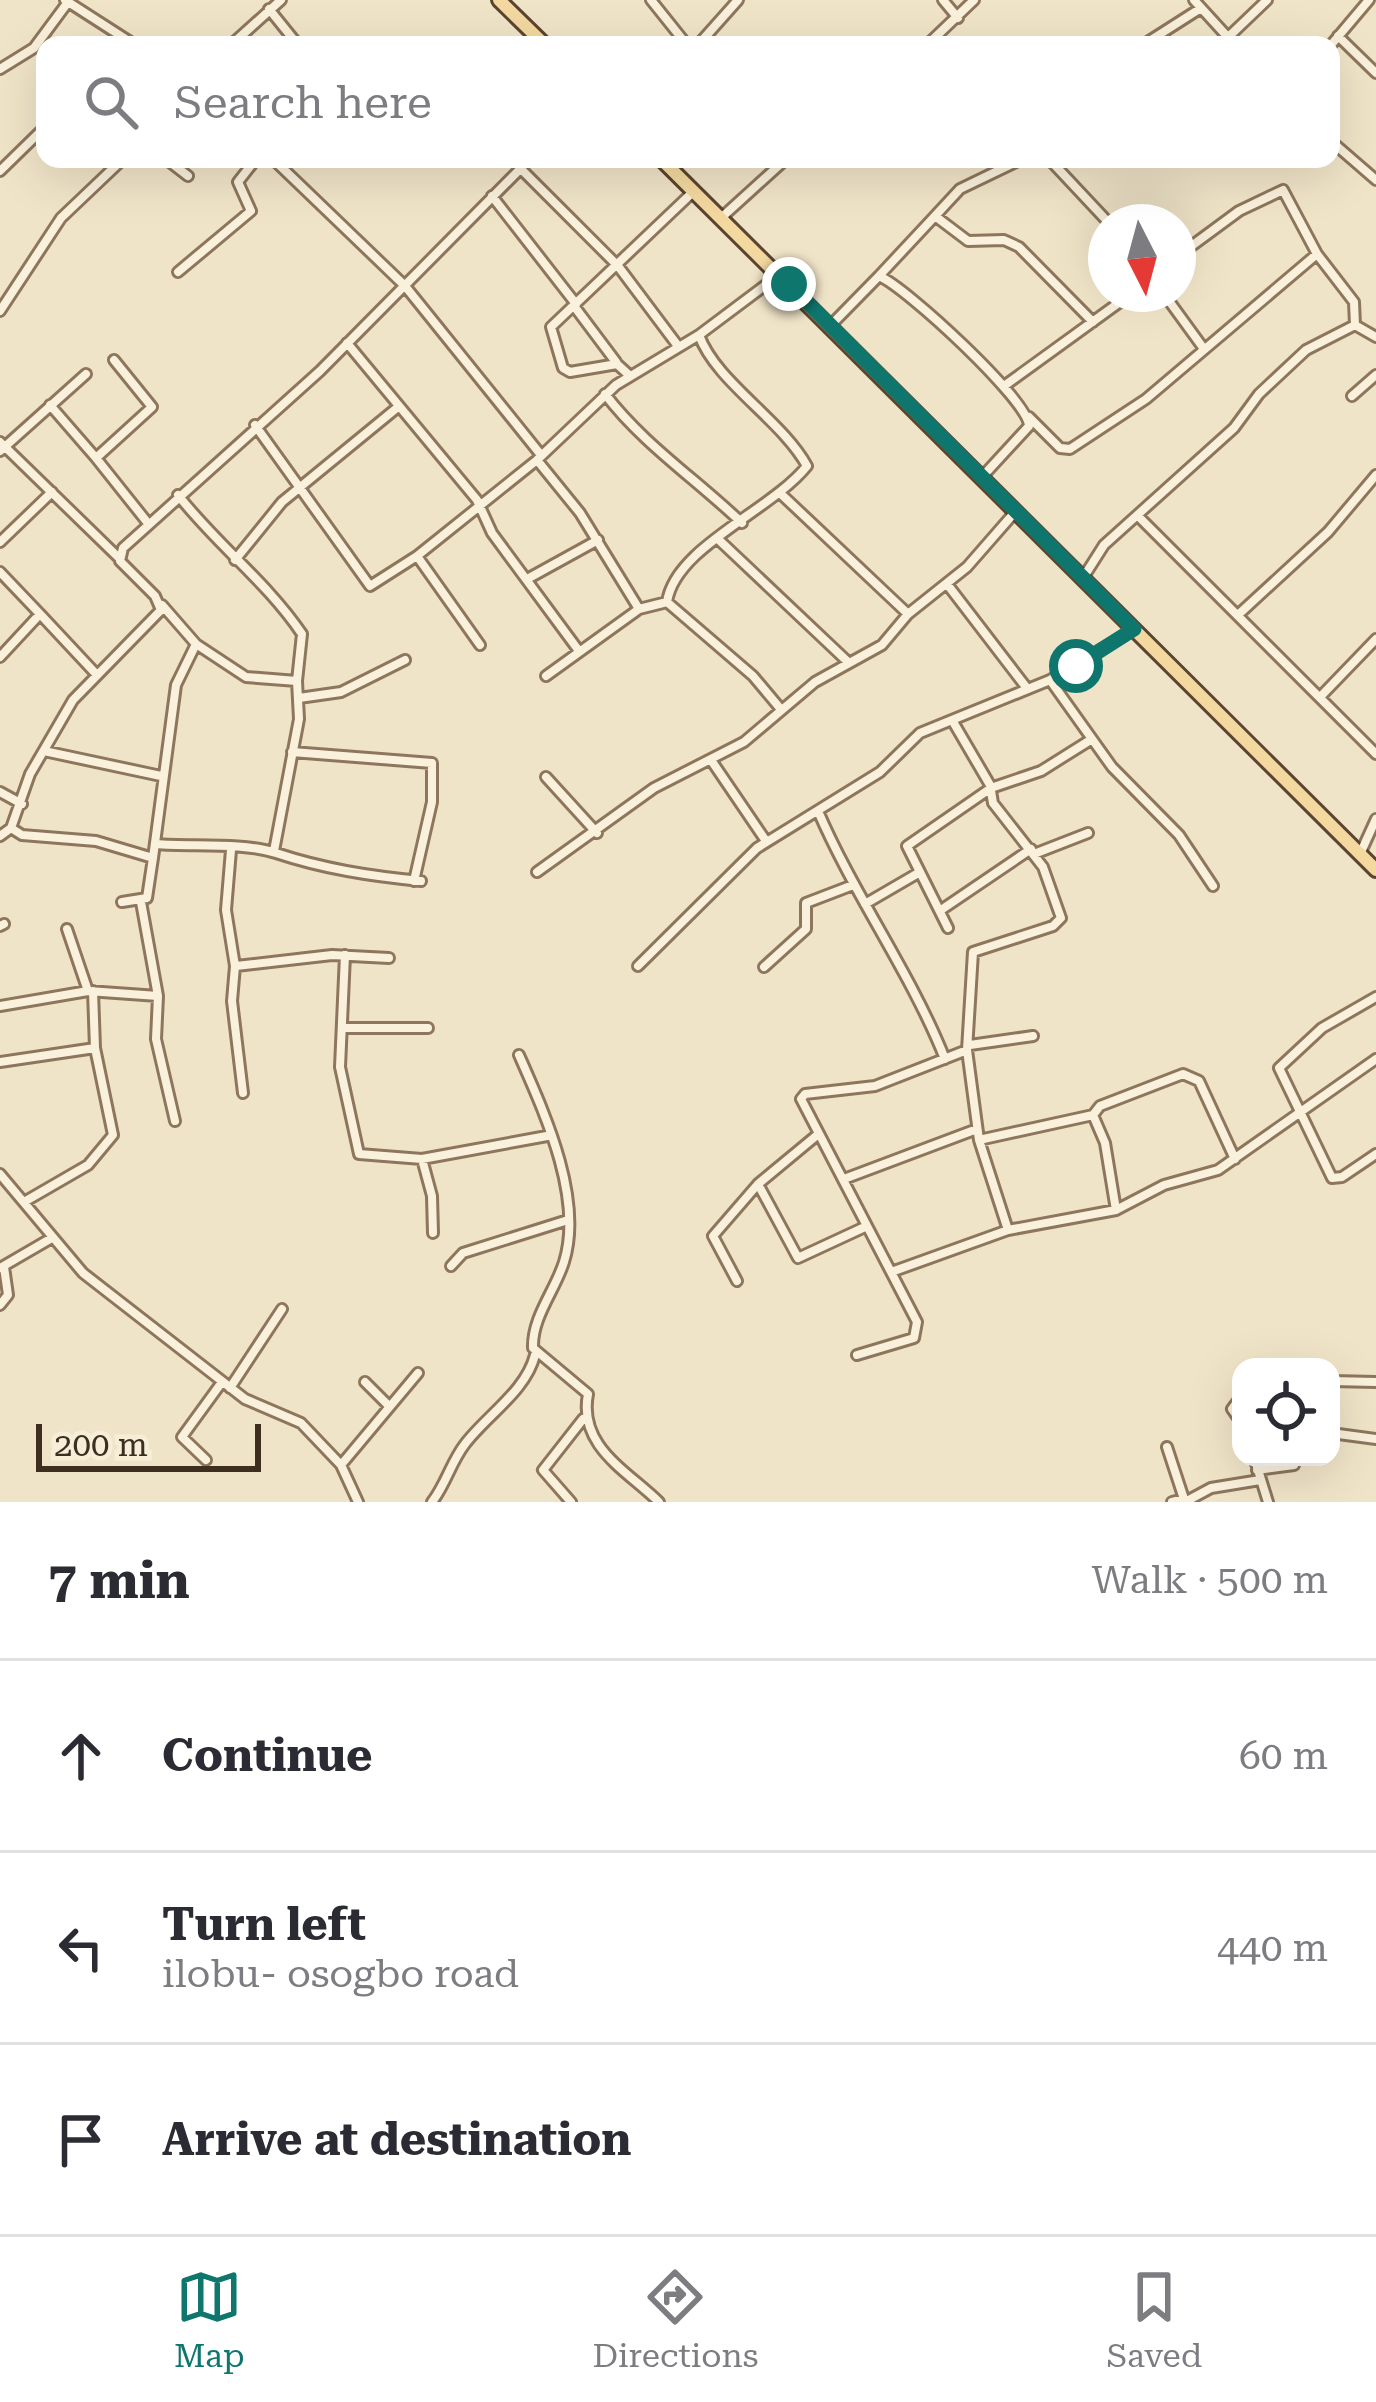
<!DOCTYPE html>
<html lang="en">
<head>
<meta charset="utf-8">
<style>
  :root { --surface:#fff; --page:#f2f2f3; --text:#2b2b33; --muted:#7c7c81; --line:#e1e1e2; --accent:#0f766e }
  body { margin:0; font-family:"Roboto Serif",serif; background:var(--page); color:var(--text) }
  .controls { position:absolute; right:36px; bottom:36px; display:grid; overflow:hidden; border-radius:24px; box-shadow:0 12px 48px #0002 }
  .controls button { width:108px; height:108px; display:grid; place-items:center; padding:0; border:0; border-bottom:3px solid var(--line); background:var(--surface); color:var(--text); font:60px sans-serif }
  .compass { position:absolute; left:1088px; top:204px; width:108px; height:108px; border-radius:50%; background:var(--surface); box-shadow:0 12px 48px #0002; rotate:174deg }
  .scale { position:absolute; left:36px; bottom:30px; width:225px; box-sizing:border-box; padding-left:12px; border:6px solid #3d2e20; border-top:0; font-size:33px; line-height:42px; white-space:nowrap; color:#3d2e20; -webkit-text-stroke:9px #f7eed8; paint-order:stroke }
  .stop { position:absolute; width:36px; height:36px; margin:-27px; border:9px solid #0f766e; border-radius:50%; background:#fff }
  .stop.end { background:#0f766e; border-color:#fff; box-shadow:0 3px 12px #0008 }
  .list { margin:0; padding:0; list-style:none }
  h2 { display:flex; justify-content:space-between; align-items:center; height:156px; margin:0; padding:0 48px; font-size:51px }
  h2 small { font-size:39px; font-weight:400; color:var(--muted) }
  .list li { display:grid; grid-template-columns:78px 1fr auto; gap:36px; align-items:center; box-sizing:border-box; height:192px; padding:0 48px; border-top:3px solid var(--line) }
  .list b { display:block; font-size:45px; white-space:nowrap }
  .list p { margin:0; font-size:39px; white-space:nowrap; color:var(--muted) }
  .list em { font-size:39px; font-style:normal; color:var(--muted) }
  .icon { flex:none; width:66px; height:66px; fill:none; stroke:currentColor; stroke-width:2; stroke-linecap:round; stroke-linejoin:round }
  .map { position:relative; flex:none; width:1376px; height:1502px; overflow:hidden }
  .search { position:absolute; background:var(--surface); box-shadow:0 12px 48px #0002; left:36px; right:36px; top:36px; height:132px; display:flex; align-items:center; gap:30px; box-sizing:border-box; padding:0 42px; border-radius:24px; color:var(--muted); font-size:45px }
  .sheet { height:732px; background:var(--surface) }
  nav { display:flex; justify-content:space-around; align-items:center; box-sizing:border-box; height:168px; border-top:3px solid var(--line); background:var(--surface); font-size:33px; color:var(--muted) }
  nav a { display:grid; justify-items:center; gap:6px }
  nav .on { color:var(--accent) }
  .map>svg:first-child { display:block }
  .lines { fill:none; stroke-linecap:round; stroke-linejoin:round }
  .minor-casing { stroke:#8d765c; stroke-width:14 }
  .primary-casing { stroke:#5b4430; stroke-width:18 }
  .minor { stroke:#faf1dc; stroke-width:8 }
  .primary { stroke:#f3d9a0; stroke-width:12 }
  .route { stroke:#0f766e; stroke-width:15 }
</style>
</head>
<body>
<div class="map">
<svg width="1376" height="1502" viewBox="0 0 1376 1502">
  <rect width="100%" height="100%" fill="#f0e4c8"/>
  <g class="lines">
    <defs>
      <path id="minor" d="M65 0 135 45
        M651 0 687 45
        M943 0 958 18
        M1194 0 1235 45
        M269 9 298 45
        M1338 36 1376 73
        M231 45 281 0
        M698 45 738 0
        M927 45 974 0
        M1143 45 1201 8
        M1220 45 1267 0
        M1331 45 1369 0
        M0 69 34 48 68 2
        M1331 141 1376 180
        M166 159 188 176
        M273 159 405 286 541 455
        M1049 159 1108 222
        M520 168 618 266 678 346
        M0 171 45 127
        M492 196 576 304
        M935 216 960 189 1022 159
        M721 218 786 159
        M1178 256 1239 211 1283 190 1317 254 1354 302 1355 325 1376 337
        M178 272 251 211 238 182 256 159
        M879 276 935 216 968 241 1004 240 1019 247 1093 322
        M1164 294 1204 349
        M574 306 616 362
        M0 311 61 218 123 159
        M831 325 879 276C906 287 1029 401 1029 426L982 477
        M347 343 477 500 492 533 579 651
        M114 360 152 407 96 458 147 522
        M629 375 617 364 570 372 563 368 551 327 694 191
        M1004 386 1131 294
        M605 394C642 443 697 480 742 523
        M1352 396 1376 375
        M50 405 96 458
        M1029 417 1060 448 1070 449 1146 399 1317 254
        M255 425 370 586 417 556 537 460 616 385 699 335 779 275
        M0 442 118 557
        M0 451 86 374
        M537 460 580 513 639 609
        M781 494 908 614
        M178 495C217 545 266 581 302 634L297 681 246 677 196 644
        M1138 516 1376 754
        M719 540 848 662
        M0 542 52 492
        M417 556 480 645
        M235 560 282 502 398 407
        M0 572 40 614
        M529 578 598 540
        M1083 578 1104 545 1234 428 1259 394 1306 350 1355 325
        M947 584 1026 687
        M667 602C675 547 771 511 807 466 782 420 716 382 699 335
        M1239 614 1328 532 1376 475
        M0 657 40 614 97 675
        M546 676 639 609 667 602 753 676 779 707
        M1050 680 1112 767 1179 835 1213 886
        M1322 695 1376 639
        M299 698 341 692 405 660
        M952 720 990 785 993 803 1043 867 1061 918 1053 926 973 952 967 1050
        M44 751 161 776
        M292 752 432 763V802L414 881
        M711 760 766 841
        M546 777 597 833
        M0 792 22 804
        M818 811C855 897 911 973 945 1059
        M11 828 22 835 96 841 153 858 147 898 122 902
        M0 836 11 828 30 774 73 700 161 610 155 596 120 561 123 548 320 371 530 159
        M156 844C192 847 242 842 276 853 324 869 370 876 421 881
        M231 850 226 910 235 966 232 1001 243 1093
        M274 851 299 719 297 681
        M1034 854 1088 833
        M1360 854 1376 819
        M153 858 176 685 196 644 162 605
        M537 872 654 788 744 742 815 682 882 645 908 614 967 567 1015 512
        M865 904 920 872
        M941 910 1031 849
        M0 926 4 924
        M948 928 907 846 991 788 1041 771 1092 739
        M67 929 88 991
        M345 955 340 1067 359 1154 422 1159 547 1136
        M236 966 332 955 389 958
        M638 966 757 848 880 772 920 733 1050 680 1133 630
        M764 967 806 929V903L853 885
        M158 996 156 1039 175 1121
        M1376 997 1322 1028 1279 1068 1332 1178 1342 1177 1376 1154
        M0 1006 88 991 158 996 141 902
        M344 1028H428
        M970 1045 1033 1036
        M519 1055C544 1112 584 1198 564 1262 555 1291 532 1317 533 1348L588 1394C578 1446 626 1470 659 1502
        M0 1062 95 1048 93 991
        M1093 1115 1105 1143 1116 1210
        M979 1140 1093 1115 1100 1106 1183 1074 1199 1081 1235 1159
        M422 1159 432 1196 433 1233
        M0 1174 83 1273 245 1399 301 1423 341 1465 358 1502
        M844 1179 977 1129
        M758 1184 798 1258 867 1226
        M24 1202 88 1165 113 1135 95 1048
        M451 1266 463 1253 568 1220
        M0 1268 50 1239
        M894 1271 1008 1230 1116 1210 1164 1185 1218 1170 1376 1059
        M737 1281 713 1236 758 1184 816 1136
        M0 1305 8 1295 4 1267
        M857 1355 914 1338 917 1322 801 1099 805 1094 875 1086 967 1050 979 1140 1008 1230
        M1331 1381 1376 1382
        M365 1382 389 1406
        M230 1388 282 1309
        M1241 1397 1232 1409 1241 1422
        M1331 1433 1376 1439
        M1167 1447 1184 1499 1172 1502
        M1254 1457 1268 1502
        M206 1460 182 1437 222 1382
        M341 1465 418 1373
        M1257 1470 1294 1465 1293 1457
        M432 1502C446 1484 451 1462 465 1444 487 1415 526 1391 535 1355
        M571 1502 543 1470 583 1419
        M1185 1502 1211 1488 1260 1480"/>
      <path id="primary" d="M499 0 545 45
        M661 159 1376 870"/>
    </defs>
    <use href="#minor" class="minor-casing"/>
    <use href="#primary" class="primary-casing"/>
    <use href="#minor" class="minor"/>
    <use href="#primary" class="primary"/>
  </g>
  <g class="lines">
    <path class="route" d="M789 284 1134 629 1076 666"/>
  </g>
</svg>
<div class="controls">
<button><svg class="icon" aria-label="locate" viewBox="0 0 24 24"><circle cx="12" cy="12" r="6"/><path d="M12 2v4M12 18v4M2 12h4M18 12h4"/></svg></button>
</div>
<svg class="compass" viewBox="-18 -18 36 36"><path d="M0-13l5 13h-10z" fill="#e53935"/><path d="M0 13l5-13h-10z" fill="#7c7c81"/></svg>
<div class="scale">200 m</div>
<div class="stop" style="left:1076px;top:666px"></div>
<div class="stop end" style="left:789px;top:284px"></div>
<div class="search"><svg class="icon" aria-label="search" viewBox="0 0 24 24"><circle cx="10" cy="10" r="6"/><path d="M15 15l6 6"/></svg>Search here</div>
</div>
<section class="sheet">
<h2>7 min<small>Walk · 500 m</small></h2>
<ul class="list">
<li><svg class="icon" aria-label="ahead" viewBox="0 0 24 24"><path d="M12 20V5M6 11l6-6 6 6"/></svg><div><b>Continue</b></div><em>60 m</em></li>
<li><svg class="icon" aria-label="left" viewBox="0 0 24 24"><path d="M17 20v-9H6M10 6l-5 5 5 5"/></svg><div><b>Turn left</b><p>ilobu- osogbo road</p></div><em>440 m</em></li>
<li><svg class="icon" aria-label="arrive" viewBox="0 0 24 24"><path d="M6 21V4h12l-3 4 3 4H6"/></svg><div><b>Arrive at destination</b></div></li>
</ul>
</section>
<nav>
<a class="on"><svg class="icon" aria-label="map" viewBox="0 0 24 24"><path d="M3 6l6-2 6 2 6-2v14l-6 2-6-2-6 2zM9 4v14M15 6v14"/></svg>Map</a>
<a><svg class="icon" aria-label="directions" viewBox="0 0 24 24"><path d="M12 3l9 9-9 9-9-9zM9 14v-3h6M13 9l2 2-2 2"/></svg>Directions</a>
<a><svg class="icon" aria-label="saved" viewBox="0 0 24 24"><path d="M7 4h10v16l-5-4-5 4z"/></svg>Saved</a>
</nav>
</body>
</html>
